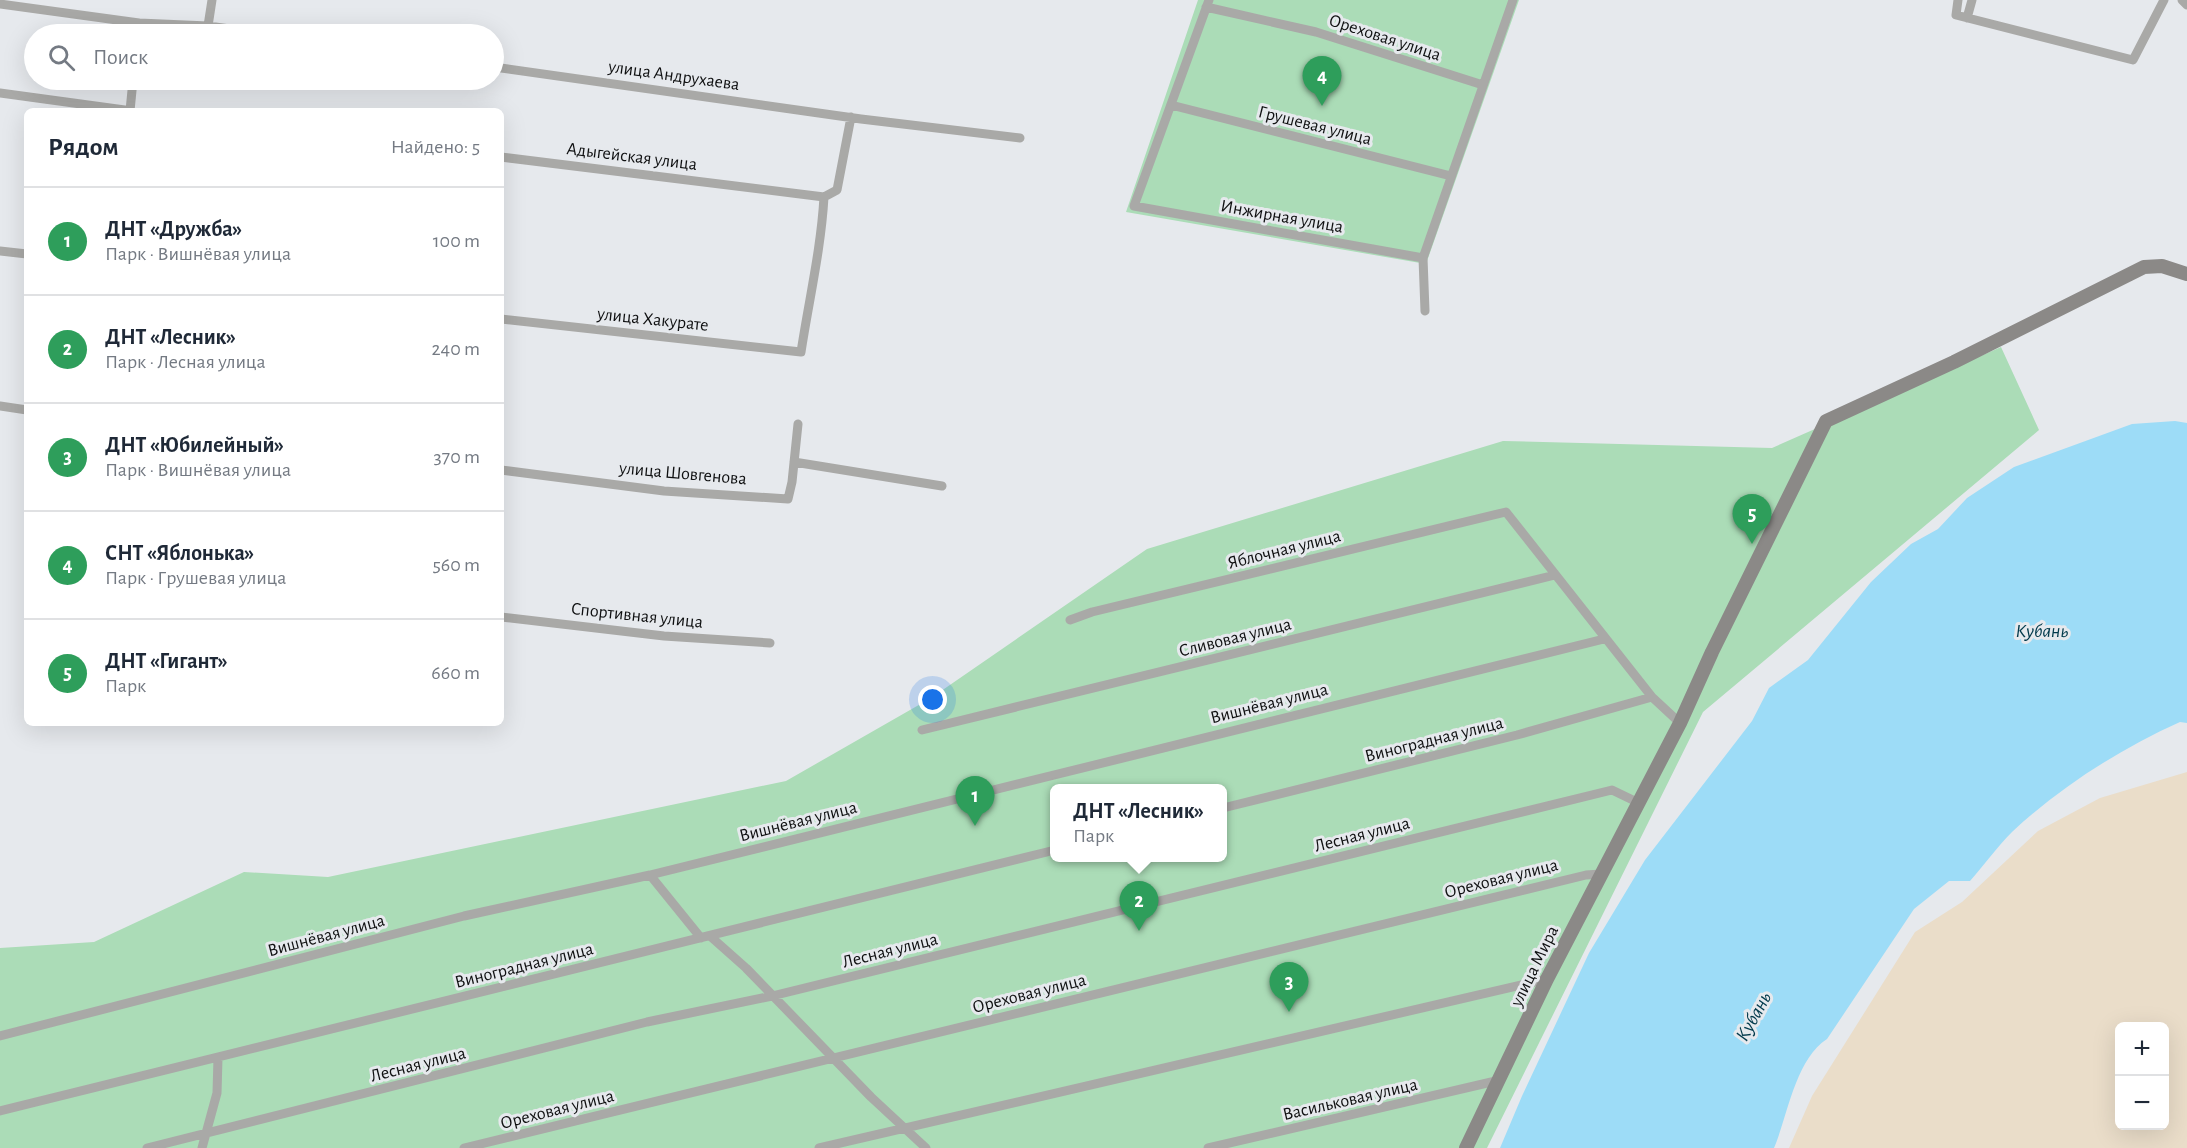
<!DOCTYPE html>
<html lang="ru">
<head>
<meta charset="utf-8">
<style>
  :root { --surface:#fff; --page:#f6f6f7; --text:#1f2937; --muted:#747a83; --line:#e0e1e3; --accent:#1a73e8 }
  body { margin:0; font-family:"Alegreya Sans",sans-serif; background:var(--page); color:var(--text) }
  .controls { position:absolute; right:18px; bottom:18px; display:grid; overflow:hidden; border-radius:9px; box-shadow:0 6px 24px #0002 }
  .controls button { width:54px; height:54px; display:grid; place-items:center; padding:0; border:0; border-bottom:2px solid var(--line); background:var(--surface); color:var(--text); font:30px sans-serif }
  .you { position:absolute; left:933px; top:700px; width:21px; height:21px; margin:-15px; border:4px solid #fff; border-radius:50%; background:#1a73e8; box-shadow:0 0 0 9px #1a73e833 }
  .badge { display:grid; place-items:center; width:39px; height:39px; border-radius:50%; background:var(--accent); color:#fff; font-size:20px; font-weight:700 }
  .pin { position:absolute; translate:-50% -50px; filter:drop-shadow(0 2px 3px #0008) }
  .pin::after { content:''; position:absolute; top:32px; width:21px; height:18px; background:inherit; clip-path:polygon(0 0,100% 0,50% 100%) }
  .popup { position:absolute; left:1050px; top:784px; width:177px; height:78px; box-sizing:border-box; display:grid; place-content:center; border-radius:9px; background:var(--surface); filter:drop-shadow(0 2px 4px #0005); font-size:20px; white-space:nowrap; color:var(--muted) }
  .popup b { font-size:22px; color:var(--text) }
  .popup::after { content:''; position:absolute; left:50%; top:100%; margin-left:-12px; border:12px solid transparent; border-top-color:var(--surface) }
  .list { margin:0; padding:0; list-style:none }
  h2 { display:flex; justify-content:space-between; align-items:center; height:78px; margin:0; padding:0 24px; font-size:26px }
  h2 small { font-size:20px; font-weight:400; color:var(--muted) }
  .list li { display:grid; grid-template-columns:39px 1fr auto; gap:18px; align-items:center; box-sizing:border-box; height:108px; padding:0 24px; border-top:2px solid var(--line) }
  .list b { display:block; font-size:22px; white-space:nowrap }
  .list p { margin:0; font-size:20px; white-space:nowrap; color:var(--muted) }
  .list em { font-size:20px; font-style:normal; color:var(--muted) }
  .icon { flex:none; width:33px; height:33px; fill:none; stroke:currentColor; stroke-width:2; stroke-linecap:round; stroke-linejoin:round }
  .map { position:relative; flex:none; width:2187px; height:1148px; overflow:hidden }
  .search { position:absolute; background:var(--surface); box-shadow:0 6px 24px #0002; left:24px; top:24px; width:480px; height:66px; display:flex; align-items:center; gap:15px; box-sizing:border-box; padding:0 21px; border-radius:33px; color:var(--muted); font-size:22px }
  .panel { position:absolute; background:var(--surface); box-shadow:0 6px 24px #0002; left:24px; top:108px; width:480px; height:618px; border-radius:9px }
  .map>svg:first-child { display:block }
  .industrial { fill:#eaddc9; fill-rule:evenodd }
  .green { fill:#abdcb7; fill-rule:evenodd }
  .water { fill:#9ddcf7 }
  .lines { fill:none; stroke-linecap:round; stroke-linejoin:round }
  .street { stroke:#a9a9a7; stroke-width:9 }
  .secondary { stroke:#8b8987; stroke-width:14 }
  .labels { text-anchor:middle; stroke-width:6; stroke-linejoin:round; paint-order:stroke }
  .street-label { font-size:18px; fill:#0f1011; stroke:#e6e9ed }
  .water-label { font-size:20px; font-style:italic; fill:#00394b; stroke:#e6e9ed }
</style>
</head>
<body>
<div class="map">
<svg width="2187" height="1148" viewBox="0 0 2187 1148">
  <rect width="100%" height="100%" fill="#e6e9ed"/>
  <path class="industrial" d="M2187 772V1148H1789L1812 1096 1915 932 1962 902 2038 831 2100 798ZM2120 1026H2164V1126H2120Z"/>
  <path class="green" d="M1198 0H1519L1426 264 1126 212Z
    M2001 347 2039 430 1703 712 1487 1148H0V948L94 942 244 872 328 877 786 781 931 698 1147 549 1503 441 1772 448ZM1055 788H1223V858H1055Z"/>
  <path class="water" d="M2175 421 2187 423V723L2180 722C2120 749 2060 787 2012 832 1997 847 1984 865 1970 881H1949L1914 909 1827 1039C1795 1060 1788 1115 1774 1148H1500L1522 1096 1589 953 1645 860 1752 721 1769 688 1808 660 1871 582 1911 544 1938 529 1967 498 2014 467 2132 424Z"/>
  <g class="lines">
    <path class="street" d="M1209 0 1134 206 1423 258
      M1958 0 1956 15 2133 60 2164 0
      M2182 0 2187 5
      M0 4 139 23 138 34
      M1206 7 1316 32 1483 85
      M1967 18 1972 0
      M139 23 208 26 212 0
      M208 26 266 34
      M494 67 861 119 1020 138
      M0 93 132 111
      M1171 105 1451 176
      M130 111 133 80
      M501 157 824 197C821 249 809 300 801 352L501 319
      M824 197 837 190 851 117
      M0 251 27 254
      M1425 311 1423 258 1513 0
      M0 406 27 410
      M794 462 942 486
      M501 470 664 491 788 499 792 482 798 424
      M501 617 664 636 770 643
      M1070 620 1092 612 1506 512 1652 697 1680 723
      M922 730 1555 575
      M1223 808 1517 735 1652 697
      M650 875 701 938
      M710 936 746 968 871 1097 926 1148
      M0 1036 464 916 650 875 1604 639
      M0 1111 1055 850
      M147 1148 647 1022 772 996 1612 790 1639 803
      M202 1148 217 1093 218 1058
      M464 1148 1586 875 1601 874
      M819 1148 1547 979
      M1208 1148 1500 1080"/>
    <path class="secondary" d="M1466 1148 1547 979 1680 723 1712 652 1826 421 1954 362 2144 267 2162 266 2187 274"/>
  </g>
  <g class="labels">
    <g class="street-label">
      <text transform="translate(1385 37) rotate(18)" y="6">Ореховая улица</text>
      <text transform="translate(674 75) rotate(8)" y="6">улица Андрухаева</text>
      <text transform="translate(1315 125) rotate(14)" y="6">Грушевая улица</text>
      <text transform="translate(632 156) rotate(7)" y="6">Адыгейская улица</text>
      <text transform="translate(1282 216) rotate(10)" y="6">Инжирная улица</text>
      <text transform="translate(653 319) rotate(6)" y="6">улица Хакурате</text>
      <text transform="translate(683 473) rotate(5)" y="6">улица Шовгенова</text>
      <text transform="translate(1284 549) rotate(-14)" y="6">Яблочная улица</text>
      <text transform="translate(637 615) rotate(6)" y="6">Спортивная улица</text>
      <text transform="translate(1235 637) rotate(-14)" y="6">Сливовая улица</text>
      <text transform="translate(1269 703) rotate(-14)" y="6">Вишнёвая улица</text>
      <text transform="translate(1434 739) rotate(-14)" y="6">Виноградная улица</text>
      <text transform="translate(798 821) rotate(-14)" y="6">Вишнёвая улица</text>
      <text transform="translate(1362 834) rotate(-14)" y="6">Лесная улица</text>
      <text transform="translate(1501 878) rotate(-14)" y="6">Ореховая улица</text>
      <text transform="translate(326 935) rotate(-15)" y="6">Вишнёвая улица</text>
      <text transform="translate(890 950) rotate(-14)" y="6">Лесная улица</text>
      <text transform="translate(524 965) rotate(-14)" y="6">Виноградная улица</text>
      <text transform="translate(1534 966) rotate(-64)" y="6">улица Мира</text>
      <text transform="translate(1029 993) rotate(-14)" y="6">Ореховая улица</text>
      <text transform="translate(418 1064) rotate(-14)" y="6">Лесная улица</text>
      <text transform="translate(1350 1099) rotate(-13)" y="6">Васильковая улица</text>
      <text transform="translate(557 1109) rotate(-14)" y="6">Ореховая улица</text>
    </g>
    <g class="water-label">
      <text x="2042" y="637">Кубань</text>
      <text transform="translate(1753 1016) rotate(-61)" y="7">Кубань</text>
    </g>
  </g>
</svg>
<div class="controls">
<button>+</button>
<button>−</button>
</div>
<div class="you"></div>
<div class="pin badge" style="left:975px;top:826px;background:#2e9e5b">1</div>
<div class="pin badge" style="left:1139px;top:931px;background:#2e9e5b">2</div>
<div class="popup"><b>ДНТ «Лесник»</b>Парк</div>
<div class="pin badge" style="left:1289px;top:1012px;background:#2e9e5b">3</div>
<div class="pin badge" style="left:1322px;top:106px;background:#2e9e5b">4</div>
<div class="pin badge" style="left:1752px;top:544px;background:#2e9e5b">5</div>
<div class="search"><svg class="icon" aria-label="search" viewBox="0 0 24 24"><circle cx="10" cy="10" r="6"/><path d="M15 15l6 6"/></svg>Поиск</div>
<section class="panel">
<h2>Рядом<small>Найдено: 5</small></h2>
<ul class="list">
<li><span class="badge" style="background:#2e9e5b">1</span><div><b>ДНТ «Дружба»</b><p>Парк · Вишнёвая улица</p></div><em>100 m</em></li>
<li><span class="badge" style="background:#2e9e5b">2</span><div><b>ДНТ «Лесник»</b><p>Парк · Лесная улица</p></div><em>240 m</em></li>
<li><span class="badge" style="background:#2e9e5b">3</span><div><b>ДНТ «Юбилейный»</b><p>Парк · Вишнёвая улица</p></div><em>370 m</em></li>
<li><span class="badge" style="background:#2e9e5b">4</span><div><b>СНТ «Яблонька»</b><p>Парк · Грушевая улица</p></div><em>560 m</em></li>
<li><span class="badge" style="background:#2e9e5b">5</span><div><b>ДНТ «Гигант»</b><p>Парк</p></div><em>660 m</em></li>
</ul>
</section>
</div>
</body>
</html>
